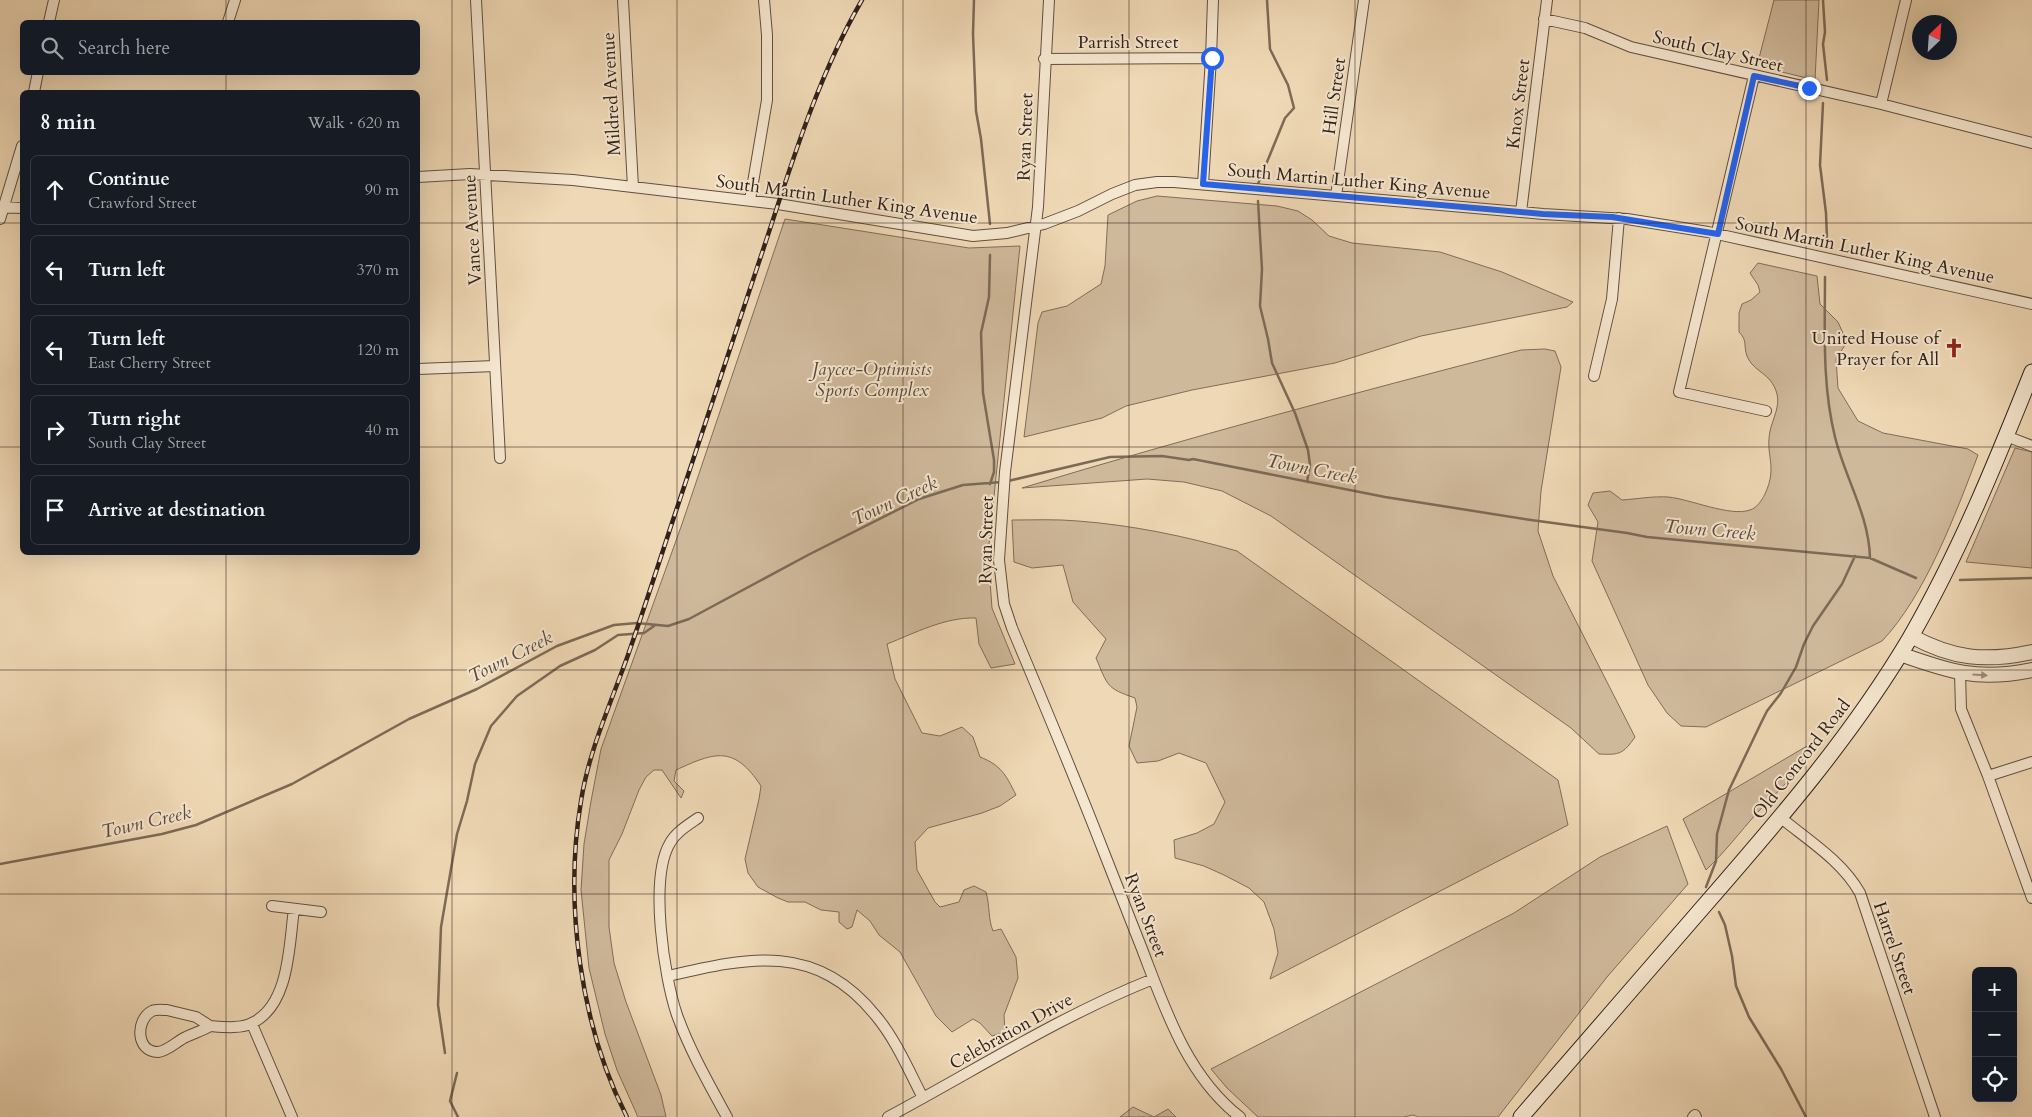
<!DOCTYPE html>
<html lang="en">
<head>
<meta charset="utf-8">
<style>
  :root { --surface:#171b24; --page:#20242c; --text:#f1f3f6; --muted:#9ea1a6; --line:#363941 }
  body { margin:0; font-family:Cardo,serif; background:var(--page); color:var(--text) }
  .controls { position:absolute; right:15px; bottom:15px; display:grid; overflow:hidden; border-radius:8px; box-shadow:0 5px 20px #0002 }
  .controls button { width:45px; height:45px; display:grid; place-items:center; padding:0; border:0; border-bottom:1px solid var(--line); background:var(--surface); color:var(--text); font:25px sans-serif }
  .compass { position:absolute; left:1912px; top:15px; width:45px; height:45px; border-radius:50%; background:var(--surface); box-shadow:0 5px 20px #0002; rotate:25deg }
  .stop { position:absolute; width:15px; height:15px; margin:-11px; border:4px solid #2563eb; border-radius:50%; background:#fff }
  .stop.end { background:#2563eb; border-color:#fff; box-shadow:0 1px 5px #0008 }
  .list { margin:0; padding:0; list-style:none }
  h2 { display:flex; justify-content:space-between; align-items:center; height:65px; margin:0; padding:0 20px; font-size:21px }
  h2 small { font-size:16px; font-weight:400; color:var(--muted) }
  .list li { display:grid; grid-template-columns:32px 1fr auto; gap:15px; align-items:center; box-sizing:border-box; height:70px; margin:0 10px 10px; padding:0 10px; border:1px solid var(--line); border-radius:8px }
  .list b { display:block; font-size:19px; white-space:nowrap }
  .list p { margin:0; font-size:16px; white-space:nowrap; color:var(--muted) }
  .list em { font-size:16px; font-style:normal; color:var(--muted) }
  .icon { flex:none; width:28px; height:28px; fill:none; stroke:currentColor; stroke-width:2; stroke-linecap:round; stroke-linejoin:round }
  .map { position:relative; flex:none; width:2032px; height:1117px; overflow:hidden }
  .search { position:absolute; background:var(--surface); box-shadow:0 5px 20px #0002; left:20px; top:20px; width:400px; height:55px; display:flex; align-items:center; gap:12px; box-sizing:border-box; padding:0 18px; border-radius:8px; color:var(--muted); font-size:19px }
  .panel { position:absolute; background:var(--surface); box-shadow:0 5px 20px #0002; left:20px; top:90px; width:400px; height:465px; border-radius:8px }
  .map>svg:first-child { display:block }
  .green { fill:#cfb99b; stroke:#806d5a }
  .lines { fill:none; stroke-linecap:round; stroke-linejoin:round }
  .stream { stroke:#7c6a57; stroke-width:2.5 }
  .minor-casing { stroke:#604f41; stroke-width:12 }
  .tertiary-casing { stroke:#604f41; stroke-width:16 }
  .secondary-casing { stroke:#30211a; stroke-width:17 }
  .minor { stroke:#f5e6cf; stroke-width:10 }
  .tertiary { stroke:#f5e6cf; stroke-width:14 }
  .secondary { stroke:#f5e6cf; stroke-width:15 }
  .rail-casing { stroke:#30211a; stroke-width:4.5 }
  .rail { stroke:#f5e6cf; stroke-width:2.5; stroke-dasharray:8; stroke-linecap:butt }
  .oneway { fill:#9c8d7e }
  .route { stroke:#2563eb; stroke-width:6 }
  .grid { fill:none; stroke:#30211a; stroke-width:1; stroke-opacity:0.55 }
  .labels { text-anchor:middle; stroke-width:4; stroke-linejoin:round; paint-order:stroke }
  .street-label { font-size:18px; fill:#30211a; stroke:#f5e6cf }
  .poi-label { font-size:18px; fill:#30211a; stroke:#f5e6cf; text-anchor:end }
  .park-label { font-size:18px; font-style:italic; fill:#58473a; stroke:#f5e6cf }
  .water-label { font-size:19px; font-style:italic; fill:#5c4b3e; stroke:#f5e6cf }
</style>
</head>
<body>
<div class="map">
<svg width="2032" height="1117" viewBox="0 0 2032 1117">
  <rect width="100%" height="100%" fill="#efd8b5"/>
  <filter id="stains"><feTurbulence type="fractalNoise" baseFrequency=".004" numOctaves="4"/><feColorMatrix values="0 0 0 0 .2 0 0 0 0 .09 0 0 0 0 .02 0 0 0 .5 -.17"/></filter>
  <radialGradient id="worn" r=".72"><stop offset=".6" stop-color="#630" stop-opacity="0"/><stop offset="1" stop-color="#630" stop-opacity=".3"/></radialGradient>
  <path class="green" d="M1774 0H1819L1815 80 1757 66Z
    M1157 196 1277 206 1298 211 1312 220 1329 236 1352 243 1440 252 1502 272 1573 302 1567 307 1421 336 1335 363 1192 390 1126 406 1102 418 1024 437 1038 323 1042 312 1067 306 1101 284 1105 266 1108 215 1137 201Z
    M785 219 969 248 1020 246 988 554 992 608 1015 664 991 668 979 644 976 618C945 617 915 633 887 644L895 679 922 733 940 736 962 727 973 737 980 757C1001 765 1006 775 1016 795L1000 806 982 813 928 828 915 842 917 870 935 902 940 907 959 902 964 890 974 886 986 892C990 906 988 919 993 931L1001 929 1016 957 1018 978 1004 1015 1005 1032 992 1036 980 1023 973 1019 952 1032 936 1016 900 952 879 935 870 921 857 910 852 927 847 929 839 922V912L821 910 805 902H788L778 898 758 887 748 873 745 859 759 799 761 786C734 745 715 752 676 770L674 781 684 791 681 798 662 770H654L646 777 639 790 622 834 609 860V927L614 963 626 1002 661 1095 666 1117H638L617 1070 605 1034 589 968 581 890 584 844 591 801 601 749 682 524Z
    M1758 263 1817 276 1820 304 1838 322 1847 342 1836 359 1838 388 1858 421 1883 433 1968 449 1978 455C1956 513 1925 596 1882 641L1706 727 1681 726 1667 713 1648 685 1592 561 1598 522 1588 505 1593 493 1610 491 1622 500C1637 499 1653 496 1668 497 1690 499 1730 517 1750 510 1757 508 1762 500 1765 494 1778 466 1765 456 1770 431 1773 418 1780 407 1777 394 1771 372 1754 373 1747 356 1743 345 1748 341 1739 332V313L1742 304 1751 300 1760 292 1758 285 1750 273Z
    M1545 349 1555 351 1561 367 1541 491 1538 531 1553 576 1635 737C1623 754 1620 755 1599 754L1571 728 1271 516 1222 491 1184 482 1147 479 1022 488C1187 438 1354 393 1521 350Z
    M2015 448 2032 452V568L1966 562Z
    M1012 520C1034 520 1056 519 1078 521 1131 525 1185 536 1237 551L1558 780 1568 825 1270 979 1278 953 1274 929 1264 902 1249 888 1224 875 1204 866 1175 858 1174 840 1197 833 1214 824 1225 802 1206 763 1179 753 1158 761 1137 763 1129 746 1137 707 1135 698C1106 688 1108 686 1096 658L1106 639 1073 602 1063 565 1032 568 1014 562Z
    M1807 746C1800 775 1777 791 1757 813 1740 832 1725 852 1706 870L1683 819Z
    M1667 826 1688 884 1607 977 1498 1117H1418L1413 1115 1403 1117H1258L1227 1088 1211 1069 1514 913 1600 857Z
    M1133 1107 1154 1117 1168 1109 1176 1117H1120Z"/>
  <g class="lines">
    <path class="stream" d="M974 0 973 34 976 111 981 139 990 224
      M1823 0 1825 32 1823 44 1827 80
      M1823 103 1820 165 1826 213 1827 239
      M1258 184 1285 118 1294 108 1288 85 1270 49 1267 0
      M1258 201 1262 269 1260 306 1268 339 1272 363 1295 413 1308 450 1310 465 1307 482
      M990 255 989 297 981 333 983 393 994 460V472L990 484
      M1825 277C1825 331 1822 385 1835 437 1845 478 1869 515 1870 558
      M1008 481 1110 457 1162 456 1189 460 1193 459 1385 497 1531 520 1627 533 1647 537 1870 558 1916 578
      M1960 580 2032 578
      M0 864 162 834 196 825 292 784 409 719 477 689 557 646 614 625 637 623 668 626 689 619 808 555 919 499 963 485 1002 482
      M1706 887 1716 861 1717 834 1729 790 1761 723 1767 711 1781 693 1796 667 1804 644 1813 626 1842 584 1855 556
      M1719 912 1725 925 1732 956 1736 986 1749 1017 1781 1069 1806 1117
      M445 1053 438 1005 441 927 457 834 467 801 475 764 491 726 517 696 560 666 595 650 618 635 644 633 654 626
      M457 1073 450 1101 458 1117"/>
    <defs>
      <path id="minor" d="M476 0 500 458
        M623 0 633 187
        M1049 0 1038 207 1005 472 999 560 1004 604 1012 628C1043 702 1074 775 1103 850 1116 883 1129 916 1142 949 1165 1009 1187 1076 1240 1117
        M1544 19 1585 28 1631 47 1881 104 2032 143
        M49 22 54 0
        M228 22 235 0
        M1044 59 1211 58
        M1754 76 1679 392 1766 411
        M34 92 38 72
        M1881 104 1906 0
        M418 177 470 174 573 180 778 204 973 236 1007 233 1044 224 1078 211 1112 194 1135 185 1157 182H1174L1543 214 1627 219 1708 232 2032 304
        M1203 184 1211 58 1213 0
        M1336 196 1364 0
        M750 200 767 100V35L764 0
        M0 207 22 208
        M1521 212 1547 0
        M0 219 22 146
        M418 369 495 366
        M1594 376 1612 299 1619 218
        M2006 436 2032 446
        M1960 673 1961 709 1988 776 2032 898
        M1988 776 2032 762
        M698 818C688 825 676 832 670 843 649 878 664 977 677 1015 690 1051 709 1084 727 1117
        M1781 818C1808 840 1842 861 1860 893L1935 1117
        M272 906 321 912
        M668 976C749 957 817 942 876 1016 896 1040 909 1071 923 1098
        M167 1010 196 1017 210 1026C202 1031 194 1033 186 1037 177 1041 168 1051 158 1052 136 1052 135 1020 152 1011 156 1009 163 1010 167 1010Z
        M252 1024 292 1117
        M210 1026C223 1027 241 1029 252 1023 290 1005 289 944 294 909
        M888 1117C976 1070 1060 1016 1153 979
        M1693 1117 1695 1115 1696 1117"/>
      <path id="tertiary" d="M1911 636C1953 659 1985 662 2032 652
        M1900 654C1950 672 1978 681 2032 670"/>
      <path id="secondary" d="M1521 1117C1582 1047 1643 976 1704 906 1778 821 1852 736 1910 638 1959 553 1996 462 2032 372"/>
    </defs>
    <use href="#minor" class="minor-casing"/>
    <use href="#tertiary" class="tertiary-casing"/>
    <use href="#secondary" class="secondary-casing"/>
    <use href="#minor" class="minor"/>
    <use href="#tertiary" class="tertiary"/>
    <use href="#secondary" class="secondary"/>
    <defs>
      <path id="rail" d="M627 1117C580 1026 564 902 581 801 589 750 611 703 628 655 643 612 657 569 671 526 703 431 734 336 766 241 793 159 819 74 862 0"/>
    </defs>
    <use href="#rail" class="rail-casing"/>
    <use href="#rail" class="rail"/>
  </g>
  <defs><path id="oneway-solid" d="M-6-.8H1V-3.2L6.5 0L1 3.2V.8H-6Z" transform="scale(1.25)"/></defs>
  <use class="oneway" href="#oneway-solid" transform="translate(1980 675) rotate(3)"/>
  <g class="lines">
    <path class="route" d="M1212 58 1203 184 1543 214 1612 217 1718 234 1754 76 1809 88"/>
  </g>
  <path class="grid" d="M226 0V22M452 0V1117M677 0V1117M903 0V1117M1129 0V1117M1355 0V1117M1580 0V1117M1806 0V1117M226 72V92M0 223H22M418 223H2032M0 447H22M418 447H2032M226 552V1117M0 670H2032M0 894H2032"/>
  <defs>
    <symbol id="church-bare" viewBox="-9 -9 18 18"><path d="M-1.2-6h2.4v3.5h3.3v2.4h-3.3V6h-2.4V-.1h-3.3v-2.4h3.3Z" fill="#8f2418" stroke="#f5e6cf" stroke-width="2.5" paint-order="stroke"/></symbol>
  </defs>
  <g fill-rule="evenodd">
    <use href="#church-bare" x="1940" y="334" width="28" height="28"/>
  </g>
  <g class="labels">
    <g class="street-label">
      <text x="1128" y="48">Parrish Street</text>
      <text transform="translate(1718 51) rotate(13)" y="6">South Clay Street</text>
      <text transform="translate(611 94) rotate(-93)" y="6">Mildred Avenue</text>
      <text transform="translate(1334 96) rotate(-82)" y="6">Hill Street</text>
      <text transform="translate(1518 104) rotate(-83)" y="6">Knox Street</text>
      <text transform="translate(1025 137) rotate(-88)" y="6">Ryan Street</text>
      <text transform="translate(1359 181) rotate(5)" y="6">South Martin Luther King Avenue</text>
      <text transform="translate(847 199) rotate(8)" y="6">South Martin Luther King Avenue</text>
      <text transform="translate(472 230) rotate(-93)" y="6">Vance Avenue</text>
      <text transform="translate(1865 250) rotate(12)" y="6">South Martin Luther King Avenue</text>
      <text transform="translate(986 540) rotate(-89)" y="6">Ryan Street</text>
      <text transform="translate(1801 759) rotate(-52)" y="6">Old Concord Road</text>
      <text transform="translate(1146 915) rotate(69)" y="6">Ryan Street</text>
      <text transform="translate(1895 948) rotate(71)" y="6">Harrel Street</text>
      <text transform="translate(1011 1031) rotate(-29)" y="6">Celebration Drive</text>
    </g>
    <g class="poi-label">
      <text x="1939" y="344">United House of<tspan x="1939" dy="21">Prayer for All</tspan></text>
    </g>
    <g class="park-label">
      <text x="872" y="375">Jaycee-Optimists<tspan x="872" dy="21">Sports Complex</tspan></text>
    </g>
    <g class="water-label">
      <text transform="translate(1312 468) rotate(11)" y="7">Town Creek</text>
      <text transform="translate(894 500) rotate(-25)" y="7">Town Creek</text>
      <text transform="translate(1710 529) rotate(5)" y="7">Town Creek</text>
      <text transform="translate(510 656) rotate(-27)" y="7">Town Creek</text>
      <text transform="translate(146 821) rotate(-13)" y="7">Town Creek</text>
    </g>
  </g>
  <rect width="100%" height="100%" filter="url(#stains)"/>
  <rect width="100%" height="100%" fill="url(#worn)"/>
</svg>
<div class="controls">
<button>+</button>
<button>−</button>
<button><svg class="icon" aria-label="locate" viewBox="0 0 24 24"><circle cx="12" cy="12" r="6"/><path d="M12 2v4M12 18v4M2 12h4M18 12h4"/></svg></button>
</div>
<svg class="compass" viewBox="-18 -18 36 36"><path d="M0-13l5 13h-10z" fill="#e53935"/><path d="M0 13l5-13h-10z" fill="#9ea1a6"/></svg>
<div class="stop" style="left:1212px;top:58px"></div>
<div class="stop end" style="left:1809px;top:88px"></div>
<div class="search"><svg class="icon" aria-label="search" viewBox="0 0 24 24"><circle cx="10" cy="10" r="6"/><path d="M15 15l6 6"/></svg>Search here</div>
<section class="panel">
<h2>8 min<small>Walk · 620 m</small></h2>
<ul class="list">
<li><svg class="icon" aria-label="ahead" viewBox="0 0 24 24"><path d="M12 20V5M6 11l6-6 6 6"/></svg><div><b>Continue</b><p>Crawford Street</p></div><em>90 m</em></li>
<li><svg class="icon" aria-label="left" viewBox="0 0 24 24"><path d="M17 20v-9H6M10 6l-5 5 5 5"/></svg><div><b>Turn left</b></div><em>370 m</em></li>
<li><svg class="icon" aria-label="left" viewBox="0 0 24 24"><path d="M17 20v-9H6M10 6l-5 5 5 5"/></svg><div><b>Turn left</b><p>East Cherry Street</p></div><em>120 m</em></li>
<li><svg class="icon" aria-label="right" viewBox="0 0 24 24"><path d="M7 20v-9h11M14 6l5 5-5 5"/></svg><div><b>Turn right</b><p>South Clay Street</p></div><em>40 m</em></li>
<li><svg class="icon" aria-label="arrive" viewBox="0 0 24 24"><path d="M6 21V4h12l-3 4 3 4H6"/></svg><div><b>Arrive at destination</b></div></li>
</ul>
</section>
</div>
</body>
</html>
